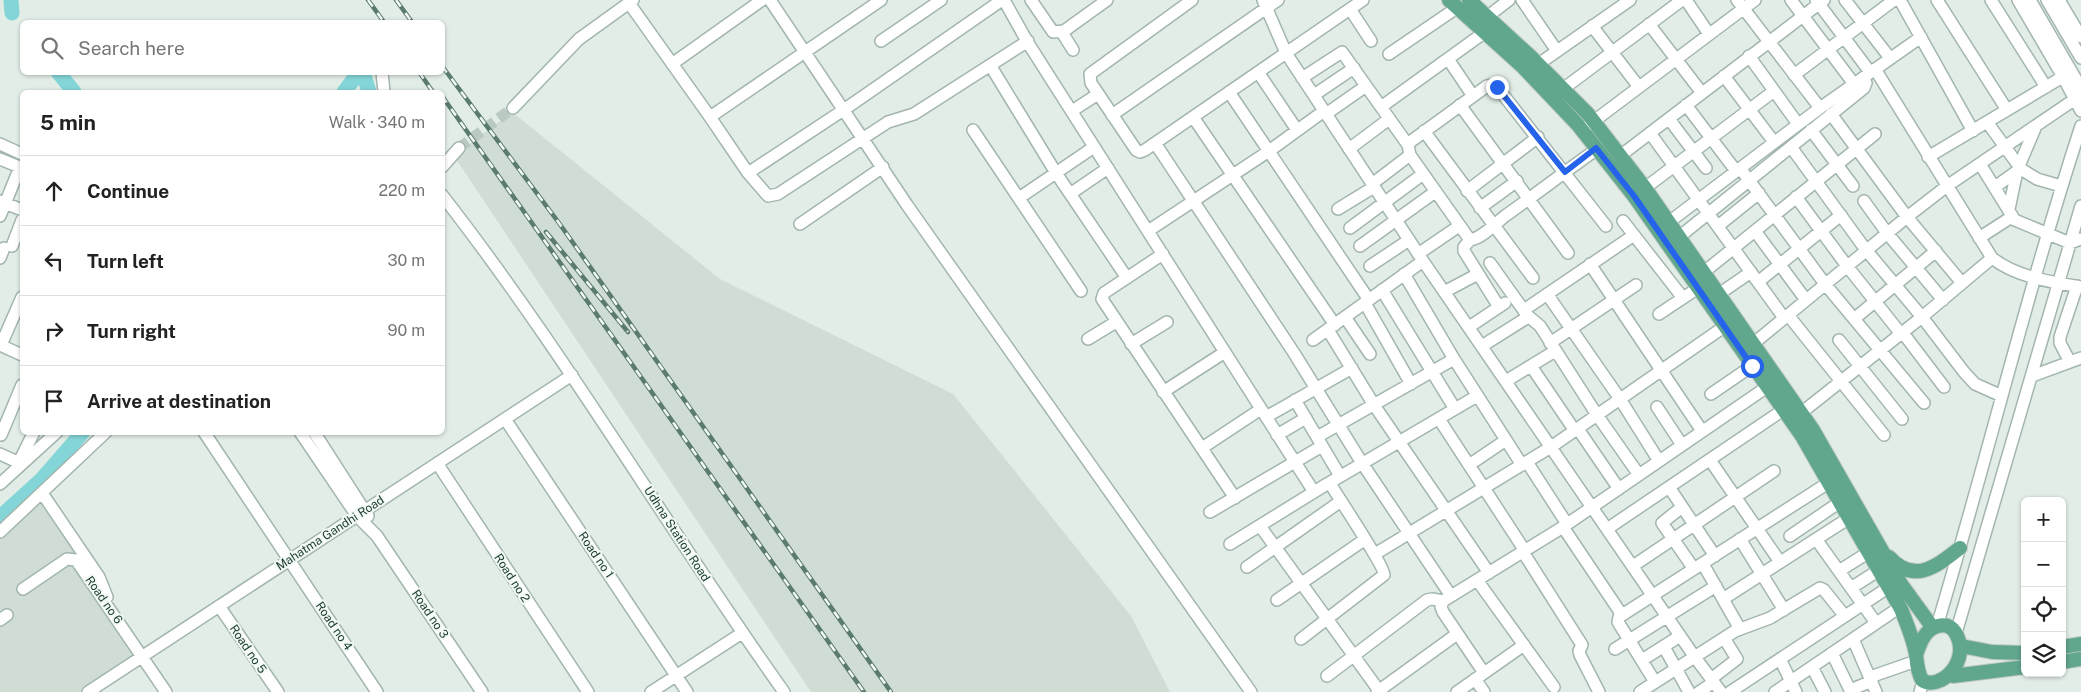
<!DOCTYPE html>
<html lang="en">
<head>
<meta charset="utf-8">
<style>
  :root { --surface:#fff; --page:#f2f2f2; --text:#222; --muted:#767676; --line:#e0e0e0 }
  body { margin:0; font-family:"Public Sans",sans-serif; background:var(--page); color:var(--text) }
  .controls { position:absolute; right:15px; bottom:15px; display:grid; overflow:hidden; border-radius:8px; box-shadow:0 1px 4px #0004 }
  .controls button { width:45px; height:45px; display:grid; place-items:center; padding:0; border:0; border-bottom:1px solid var(--line); background:var(--surface); color:var(--text); font:25px sans-serif }
  .stop { position:absolute; width:15px; height:15px; margin:-11px; border:4px solid #2563eb; border-radius:50%; background:#fff }
  .stop.end { background:#2563eb; border-color:#fff; box-shadow:0 1px 5px #0008 }
  .list { margin:0; padding:0; list-style:none }
  h2 { display:flex; justify-content:space-between; align-items:center; height:65px; margin:0; padding:0 20px; font-size:21px }
  h2 small { font-size:16px; font-weight:400; color:var(--muted) }
  .list li { display:grid; grid-template-columns:32px 1fr auto; gap:15px; align-items:center; box-sizing:border-box; height:70px; padding:0 20px; border-top:1px solid var(--line) }
  .list b { display:block; font-size:19px; white-space:nowrap }
  .list em { font-size:16px; font-style:normal; color:var(--muted) }
  .icon { flex:none; width:28px; height:28px; fill:none; stroke:currentColor; stroke-width:2; stroke-linecap:round; stroke-linejoin:round }
  .map { position:relative; flex:none; width:2081px; height:692px; overflow:hidden }
  .search { position:absolute; background:var(--surface); box-shadow:0 1px 4px #0004; left:20px; top:20px; width:425px; height:55px; display:flex; align-items:center; gap:12px; box-sizing:border-box; padding:0 18px; border-radius:8px; color:var(--muted); font-size:19px }
  .panel { position:absolute; background:var(--surface); box-shadow:0 1px 4px #0004; left:20px; top:90px; width:425px; height:345px; border-radius:8px }
  .map>svg:first-child { display:block }
  .built { fill:#cfddd5 }
  .lines { fill:none; stroke-linecap:round; stroke-linejoin:round }
  .river { stroke:#83d5d8; stroke-width:15 }
  .minor-tunnel { stroke:#bacac2; stroke-width:11; stroke-dasharray:11 5.5; stroke-linecap:butt }
  .minor-casing { stroke:#a3b6ad; stroke-width:14 }
  .major-casing { stroke:#c0cac6; stroke-width:16 }
  .minor { stroke:#fff; stroke-width:11 }
  .major { stroke:#61a78d; stroke-width:14 }
  .rail-casing { stroke:#5a7b6e; stroke-width:4.5 }
  .rail { stroke:#f2f9f5; stroke-width:2.5; stroke-dasharray:8; stroke-linecap:butt }
  .route { stroke:#2563eb; stroke-width:6 }
  .labels { text-anchor:middle; stroke-width:4; stroke-linejoin:round; paint-order:stroke }
  .street-label { font-size:12px; fill:#1f4033; stroke:#f2f9f5 }
</style>
</head>
<body>
<div class="map">
<svg width="2081" height="692" viewBox="0 0 2081 692">
  <rect width="100%" height="100%" fill="#e1ede6"/>
  <path class="built" d="M512 112 720 279 953 394 1131 616 1170 692H811L454 156Z
    M41 497 138 654 81 692H0V535Z"/>
  <g class="lines">
    <path class="river" d="M11 0 12 13
      M58 72 74 92
      M363 72 369 92
      M344 92 359 72
      M0 517 42 479 83 432"/>
    <path class="minor-tunnel" d="M459 148 513 108"/>
    <defs>
      <path id="minor" d="M770 0 907 205 1251 692
        M1004 0 1028 43 1314 492
        M1031 0 1053 32 1064 31
        M1192 0 1090 74 1091 83 1136 150 1140 152 1145 150 1363 0
        M1263 0 1286 53 1423 261 1694 656 1721 692
        M1522 0 1557 51
        M1686 0 1709 34
        M1737 0 1820 108
        M1791 0 1854 84
        M1816 0 1870 72
        M1845 0 1890 58
        M1900 0 1973 131
        M1937 0 2007 110
        M1991 0 2046 87
        M2018 0 2063 77 2081 111
        M2030 0 2081 88
        M2047 0 2081 58
        M2059 0 2081 37
        M629 3 710 117 748 173 768 196 778 194 888 122 914 114 1028 41
        M1350 9 1371 41
        M1487 17 1509 0
        M1649 24 1702 93
        M1592 26 1639 87
        M881 41 941 0
        M1073 50 1063 34 1064 31 1107 0
        M1389 54 1458 7
        M1749 56 1798 124
        M1448 59 1473 96
        M672 64 762 0
        M990 65 1056 173 1127 278
        M1533 68 1630 0
        M1875 69 1992 258C2016 277 2051 282 2081 287
        M382 72 384 92
        M1258 72 1297 130
        M1794 75 1894 0
        M1724 76 1774 142
        M1302 78 1342 52 1408 145
        M1563 89 1682 0
        M1229 92 1369 300
        M1314 95 1354 68
        M1460 105 1568 253
        M1686 105 1736 171
        M1381 107 1485 32
        M513 108 579 39 633 0
        M1072 111 1098 94
        M1326 114 1366 86
        M1831 114 1907 217 1962 283
        M1112 115 1278 0
        M710 117 881 0
        M1193 117 1335 325
        M1669 119 1706 168
        M1987 122 2021 169 2037 179 2061 186
        M973 130 1081 291
        M1582 130 1755 0
        M1811 130 1853 186
        M1424 131 1533 278
        M1650 133 1784 318
        M1155 143 1294 353 1362 463 1451 596
        M0 144 22 154
        M1791 147 1866 250 1922 317 1964 372 1975 384 2002 396
        M1349 149 1389 119
        M1597 149C1566 171 1536 194 1505 216 1495 224 1482 238 1470 240L1410 155 1408 145 1410 142 1487 86 1493 85 1501 92 1606 226
        M1620 156 1824 0
        M1928 157 2071 72
        M0 159 22 168
        M1980 164 2014 219
        M2019 166 2036 126
        M442 167 459 148
        M1740 168 1825 284 1924 403
        M748 173 845 109 1002 0
        M1372 184 1410 155
        M1995 187 2020 169
        M1645 188 1774 91
        M1467 191 1538 137
        M1070 194 1108 168
        M442 195C566 354 667 528 784 692
        M1796 197 1847 266 1901 334
        M1019 198 1094 147
        M0 201 22 210
        M1864 201 1887 233 1943 300
        M1480 208 1517 181
        M1338 209 1374 187
        M2009 209 2017 171
        M0 216 20 167
        M1623 221 1683 298
        M1669 222 1820 108 1921 37
        M800 224 883 167
        M1718 226 1759 193
        M1350 228 1423 174
        M1148 231 1269 151 1324 111
        M1755 231 1806 300
        M1679 237 1864 88 1866 83 1863 78
        M1979 238 2010 218 2070 243 2081 239
        M1470 240 1464 247V251L1499 307
        M12 246 22 220
        M1360 246 1435 192
        M1163 254 1104 293 1102 299 1235 498
        M1418 254 1459 226
        M0 258 4 248
        M1590 264 1702 431
        M1370 266 1409 240
        M1704 272 1875 134
        M1404 274 1454 359 1522 465
        M1758 282 1841 215
        M1382 290 1455 409
        M1444 292 1478 274
        M1547 294 1620 399 1659 461
        M1719 294 1751 272
        M1365 303 1411 384
        M1524 310 1634 235
        M1659 314 1698 288
        M1527 315 1540 326 1597 415 1639 475
        M1788 315 1884 435
        M1345 317 1370 354
        M1854 319 1936 251
        M1469 327 1505 303
        M1328 330 1374 405 1489 573
        M1903 333 1944 387
        M1088 339 1116 322
        M1313 340 1423 261
        M1839 340 1902 419
        M1550 343 1636 285
        M1131 344 1167 322
        M0 345 22 355
        M1 345 22 297
        M1482 346 1525 319 1527 315 1490 263
        M1748 348 1907 217 1947 186 2081 95
        M2070 362 2060 343V337L2077 286
        M1531 366 1575 431
        M2032 376 2081 358
        M1506 381 1555 351
        M1163 392 1225 352
        M1711 394 1752 366
        M1295 400 1340 476
        M1657 407 1682 445
        M1801 413 1922 317 1992 258
        M1266 417 1352 368
        M505 419 687 692
        M1439 419 1525 551
        M1578 429 1619 489
        M204 432 377 692
        M300 432 357 516 377 536 482 692
        M314 432 368 516
        M1 435 22 385
        M1277 435 1306 418
        M1317 437 1454 359
        M1202 448 1261 409
        M0 454 22 464
        M1710 460 1780 562
        M19 462 34 432
        M1527 462 1567 524
        M437 463 588 692
        M1469 465 1506 440
        M1329 483 1477 396
        M0 484 57 432
        M1669 487 1715 556
        M42 493 99 577 107 597
        M1682 507 1662 523 1694 569
        M1210 512 1322 446
        M1260 526 1380 692
        M1563 527 1622 615
        M1607 529 1783 410
        M0 532 106 432
        M1790 536 1840 502
        M1740 539 1784 610
        M1816 539 1876 623
        M1230 544 1327 484 1331 485C1338 497 1385 567 1384 575L1301 639
        M1523 552 1582 645 1579 651 1580 655 1599 692
        M1375 554 1551 447 1731 322
        M1703 564 1740 629
        M1633 566 1774 471
        M1247 567 1341 501
        M1839 571 1869 552
        M1477 580 1554 687
        M1851 588 1879 570
        M23 589 67 559 76 560 166 692
        M1723 599 1849 518
        M1277 600 1364 540
        M219 606 278 692
        M0 620 7 615
        M1937 626C1987 460 2027 291 2081 126
        M1956 633 2081 206
        M1853 639 1876 692
        M1664 647 1689 692
        M1615 649 1716 586
        M1832 653 1851 692
        M1780 659 1796 692
        M1642 660 1680 636
        M1812 667 1825 692
        M1484 673 1443 612 1441 607 1443 601 1563 527 1767 387
        M1327 676 1427 600 1432 599 1443 601
        M1870 677 1916 661
        M1475 679 1484 692
        M1711 679 1737 659 1724 638
        M1655 682 1618 622 1619 617 1828 483
        M1850 690 1872 681
        M88 692 572 375
        M651 692 742 633
        M1377 692 1457 634
        M1457 692 1524 645
        M1640 692 1735 631 1770 618 1820 588 1824 590 1844 615
        M1699 692 1714 682
        M1730 692 1889 587
        M1775 692 1900 607
        M1920 692 1923 681"/>
      <path id="major" d="M1449 0 1522 66 1578 125 1634 196 1802 436 1901 609C1907 624 1913 638 1916 654 1917 663 1917 671 1922 680 1939 692 1973 661 1955 632 1951 626 1945 624 1938 626 1925 629 1920 643 1916 655
        M1469 0 1531 57 1588 114 1645 188 1813 430 1901 584 1933 628
        M1889 557C1914 585 1937 566 1960 548
        M1961 646 1992 652 2025 653
        M2062 647 2081 644
        M2062 662 2081 659
        M1953 676 2025 667"/>
    </defs>
    <use href="#minor" class="minor-casing"/>
    <use href="#major" class="major-casing"/>
    <use href="#minor" class="minor"/>
    <use href="#major" class="major"/>
    <defs>
      <path id="rail" d="M368 0 384 22
        M396 0 412 22
        M442 66 559 223 891 692
        M419 72 433 92
        M442 96 864 692
        M546 232 628 332"/>
    </defs>
    <use href="#rail" class="rail-casing"/>
    <use href="#rail" class="rail"/>
  </g>
  <g class="lines">
    <path class="route" d="M1497 87 1565 172 1596 148 1634 196 1752 366"/>
  </g>
  <g class="labels">
    <g class="street-label">
      <text transform="translate(330 533) rotate(-33)" y="4">Mahatma Gandhi Road</text>
      <text transform="translate(677 534) rotate(57)" y="4">Udhna Station Road</text>
      <text transform="translate(596 555) rotate(56)" y="4">Road no 1</text>
      <text transform="translate(512 578) rotate(57)" y="4">Road no 2</text>
      <text transform="translate(104 600) rotate(55)" y="4">Road no 6</text>
      <text transform="translate(430 614) rotate(56)" y="4">Road no 3</text>
      <text transform="translate(334 626) rotate(56)" y="4">Road no 4</text>
      <text transform="translate(248 649) rotate(56)" y="4">Road no 5</text>
    </g>
  </g>
</svg>
<div class="controls">
<button>+</button>
<button>−</button>
<button><svg class="icon" aria-label="locate" viewBox="0 0 24 24"><circle cx="12" cy="12" r="6"/><path d="M12 2v4M12 18v4M2 12h4M18 12h4"/></svg></button>
<button><svg class="icon" aria-label="layers" viewBox="0 0 24 24"><path d="M12 4l9 5-9 5-9-5zM3 14l9 5 9-5"/></svg></button>
</div>
<div class="stop" style="left:1752px;top:366px"></div>
<div class="stop end" style="left:1497px;top:87px"></div>
<div class="search"><svg class="icon" aria-label="search" viewBox="0 0 24 24"><circle cx="10" cy="10" r="6"/><path d="M15 15l6 6"/></svg>Search here</div>
<section class="panel">
<h2>5 min<small>Walk · 340 m</small></h2>
<ul class="list">
<li><svg class="icon" aria-label="ahead" viewBox="0 0 24 24"><path d="M12 20V5M6 11l6-6 6 6"/></svg><div><b>Continue</b></div><em>220 m</em></li>
<li><svg class="icon" aria-label="left" viewBox="0 0 24 24"><path d="M17 20v-9H6M10 6l-5 5 5 5"/></svg><div><b>Turn left</b></div><em>30 m</em></li>
<li><svg class="icon" aria-label="right" viewBox="0 0 24 24"><path d="M7 20v-9h11M14 6l5 5-5 5"/></svg><div><b>Turn right</b></div><em>90 m</em></li>
<li><svg class="icon" aria-label="arrive" viewBox="0 0 24 24"><path d="M6 21V4h12l-3 4 3 4H6"/></svg><div><b>Arrive at destination</b></div></li>
</ul>
</section>
</div>
</body>
</html>
